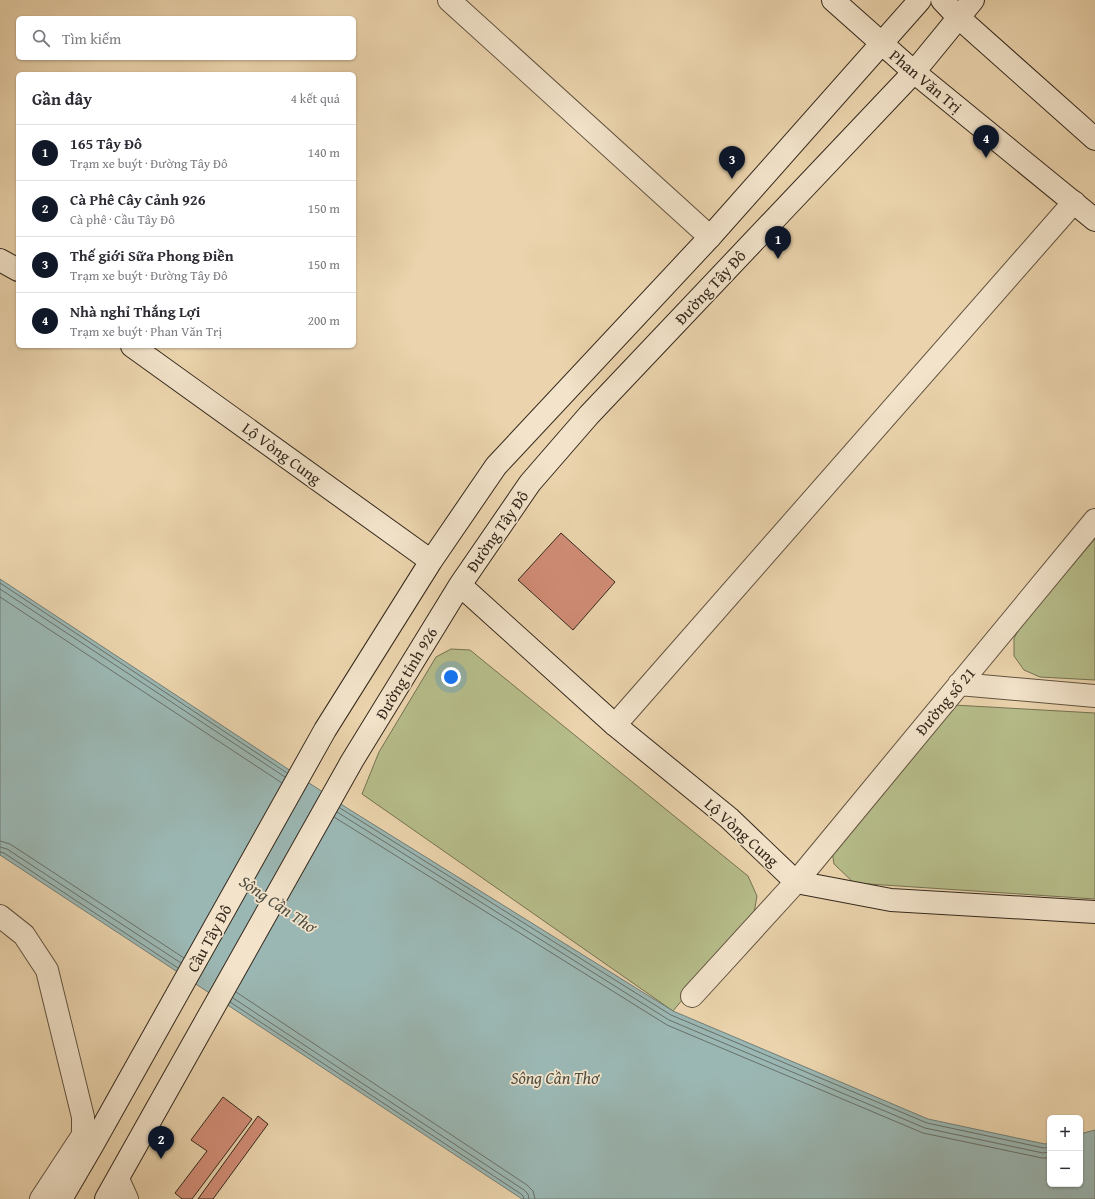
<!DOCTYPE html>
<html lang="vi">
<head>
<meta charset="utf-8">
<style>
  :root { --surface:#fff; --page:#f2f2f3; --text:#2b2b33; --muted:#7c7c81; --line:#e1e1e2; --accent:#111827 }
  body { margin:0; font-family:"Gentium Book Plus",serif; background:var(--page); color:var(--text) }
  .controls { position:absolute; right:12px; bottom:12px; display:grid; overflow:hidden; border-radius:6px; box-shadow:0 1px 3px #0004 }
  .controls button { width:36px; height:36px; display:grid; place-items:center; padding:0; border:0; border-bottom:1px solid var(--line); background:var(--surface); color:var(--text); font:20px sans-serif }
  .you { position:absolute; left:451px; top:677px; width:14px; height:14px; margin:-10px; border:3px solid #fff; border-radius:50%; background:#1a73e8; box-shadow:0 0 0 6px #1a73e833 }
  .badge { display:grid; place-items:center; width:26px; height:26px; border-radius:50%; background:var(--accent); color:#fff; font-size:13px; font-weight:700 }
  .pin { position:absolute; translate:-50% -33px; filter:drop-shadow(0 1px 2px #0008) }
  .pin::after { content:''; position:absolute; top:21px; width:14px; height:12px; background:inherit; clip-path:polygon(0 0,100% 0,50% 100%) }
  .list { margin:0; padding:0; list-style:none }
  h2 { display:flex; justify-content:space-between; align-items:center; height:52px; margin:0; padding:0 16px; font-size:17px }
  h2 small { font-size:13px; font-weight:400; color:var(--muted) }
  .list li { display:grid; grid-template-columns:26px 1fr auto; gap:12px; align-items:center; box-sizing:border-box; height:56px; padding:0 16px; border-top:1px solid var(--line) }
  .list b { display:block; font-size:15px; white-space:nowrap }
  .list p { margin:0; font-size:13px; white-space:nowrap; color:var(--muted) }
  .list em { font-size:13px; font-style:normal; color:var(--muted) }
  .icon { flex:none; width:22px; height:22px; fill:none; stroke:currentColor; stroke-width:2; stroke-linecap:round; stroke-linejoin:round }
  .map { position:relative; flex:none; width:1095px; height:1199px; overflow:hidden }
  .search { position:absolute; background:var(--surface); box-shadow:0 1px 3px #0004; left:16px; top:16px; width:340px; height:44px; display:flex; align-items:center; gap:10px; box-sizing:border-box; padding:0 14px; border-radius:6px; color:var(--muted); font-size:15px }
  .panel { position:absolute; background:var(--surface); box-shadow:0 1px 3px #0004; left:16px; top:72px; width:340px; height:276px; border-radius:6px }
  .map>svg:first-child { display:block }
  .green { fill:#b6bd8a; stroke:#757253 }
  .water { fill:#9bb7b3; stroke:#727e77 }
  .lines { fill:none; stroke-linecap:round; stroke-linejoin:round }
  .shore { stroke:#687068; stroke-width:1 }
  .building { fill:#d28d77; stroke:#34281c }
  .street-casing { stroke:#625340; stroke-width:24 }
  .secondary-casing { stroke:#34281c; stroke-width:24 }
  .street { stroke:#f2e3ca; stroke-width:22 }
  .secondary { stroke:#f2e3ca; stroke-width:22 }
  .labels { text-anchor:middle; stroke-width:3.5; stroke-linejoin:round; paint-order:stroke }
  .street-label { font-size:16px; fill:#34281c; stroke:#f2e3ca }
  .water-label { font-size:17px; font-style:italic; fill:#4e4c42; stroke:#f2e3ca }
</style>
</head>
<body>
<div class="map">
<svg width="1095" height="1199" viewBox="0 0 1095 1199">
  <rect width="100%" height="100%" fill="#ebd4ad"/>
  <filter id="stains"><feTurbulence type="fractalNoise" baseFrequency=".005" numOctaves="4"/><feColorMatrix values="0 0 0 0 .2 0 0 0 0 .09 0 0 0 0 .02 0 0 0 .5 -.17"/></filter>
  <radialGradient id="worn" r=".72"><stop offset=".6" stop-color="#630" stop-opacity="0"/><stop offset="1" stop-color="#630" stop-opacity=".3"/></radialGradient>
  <path class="green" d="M1095 539V680L1040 677 1024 670 1014 656V638L1023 623Z
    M451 649 470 650 748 876 757 896 754 913 673 1011 362 794 379 752 436 657Z
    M954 705 1095 713V899L854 883 834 864 832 851Z"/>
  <path class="water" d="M0 579 347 808 673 1011 928 1119 1045 1144 1050 1143V1184H1080V1134L1095 1130V1199H522L0 855Z"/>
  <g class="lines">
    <path class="shore" d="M0 583 287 773
      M0 589 285 777
      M0 597 282 783
      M340 808 671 1015 927 1123 1044 1148 1050 1147
      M337 812 669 1020 925 1128 1043 1153 1050 1152
      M334 817 667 1025 923 1133 1042 1158H1050
      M0 841 10 844 184 958
      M0 847 7 849 181 963
      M0 852 4 853 178 968
      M236 992 527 1185 533 1191 535 1199
      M233 998 524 1190 528 1194 529 1199
      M230 1002 521 1194 523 1196 524 1199"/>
  </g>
  <path class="building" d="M561 533 615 582 573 630 518 580Z
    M223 1097 252 1119 192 1199H182L175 1193 207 1151 191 1140Z
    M258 1116 268 1124 213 1199H198Z"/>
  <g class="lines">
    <defs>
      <path id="street" d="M449 0 710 237
        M959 684 1095 696
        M615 725 1074 202
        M0 916 24 935 47 970 83 1117V1135L41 1199
        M692 996 796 882 1095 520
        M118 1179 127 1199"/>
      <path id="secondary" d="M833 0 914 72 1095 220
        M942 0 958 17 1095 139
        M0 260 18 270
        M132 346 431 561
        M460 585 615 725 729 818 796 882 891 900 1095 912
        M61 1199 92 1146 325 730 431 561 496 466 710 237 920 0
        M106 1199 352 761 460 585 530 483 589 415 914 72 973 0"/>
    </defs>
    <use href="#street" class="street-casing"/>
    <use href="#secondary" class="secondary-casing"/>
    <use href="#street" class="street"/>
    <use href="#secondary" class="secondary"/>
  </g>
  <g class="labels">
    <g class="street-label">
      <text transform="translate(926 81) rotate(40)" y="6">Phan Văn Trị</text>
      <text transform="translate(710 287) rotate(-47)" y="6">Đường Tây Đô</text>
      <text transform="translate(282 453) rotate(36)" y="6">Lộ Vòng Cung</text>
      <text transform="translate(497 531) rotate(-55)" y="6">Đường Tây Đô</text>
      <text transform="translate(406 673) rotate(-59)" y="6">Đường tỉnh 926</text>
      <text transform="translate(945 701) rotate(-50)" y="6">Đường số 21</text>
      <text transform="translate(742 832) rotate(42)" y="6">Lộ Vòng Cung</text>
      <text transform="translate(209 938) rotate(-61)" y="6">Cầu Tây Đô</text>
    </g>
    <g class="water-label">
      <text transform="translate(278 904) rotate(34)" y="6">Sông Cần Thơ</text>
      <text x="555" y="1084">Sông Cần Thơ</text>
    </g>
  </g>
  <rect width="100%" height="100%" filter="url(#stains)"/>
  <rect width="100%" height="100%" fill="url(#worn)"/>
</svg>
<div class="controls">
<button>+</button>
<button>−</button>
</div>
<div class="you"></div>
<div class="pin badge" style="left:778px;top:259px">1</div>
<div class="pin badge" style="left:161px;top:1159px">2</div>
<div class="pin badge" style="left:732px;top:179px">3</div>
<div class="pin badge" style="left:986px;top:158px">4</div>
<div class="search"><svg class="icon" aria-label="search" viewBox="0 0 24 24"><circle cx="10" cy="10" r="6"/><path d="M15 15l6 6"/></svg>Tìm kiếm</div>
<section class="panel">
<h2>Gần đây<small>4 kết quả</small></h2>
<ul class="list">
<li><span class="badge">1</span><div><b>165 Tây Đô</b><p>Trạm xe buýt · Đường Tây Đô</p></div><em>140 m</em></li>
<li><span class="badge">2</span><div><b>Cà Phê Cây Cảnh 926</b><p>Cà phê · Cầu Tây Đô</p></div><em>150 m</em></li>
<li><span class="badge">3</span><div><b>Thế giới Sữa Phong Điền</b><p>Trạm xe buýt · Đường Tây Đô</p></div><em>150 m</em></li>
<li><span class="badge">4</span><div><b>Nhà nghỉ Thắng Lợi</b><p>Trạm xe buýt · Phan Văn Trị</p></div><em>200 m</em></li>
</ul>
</section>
</div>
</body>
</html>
